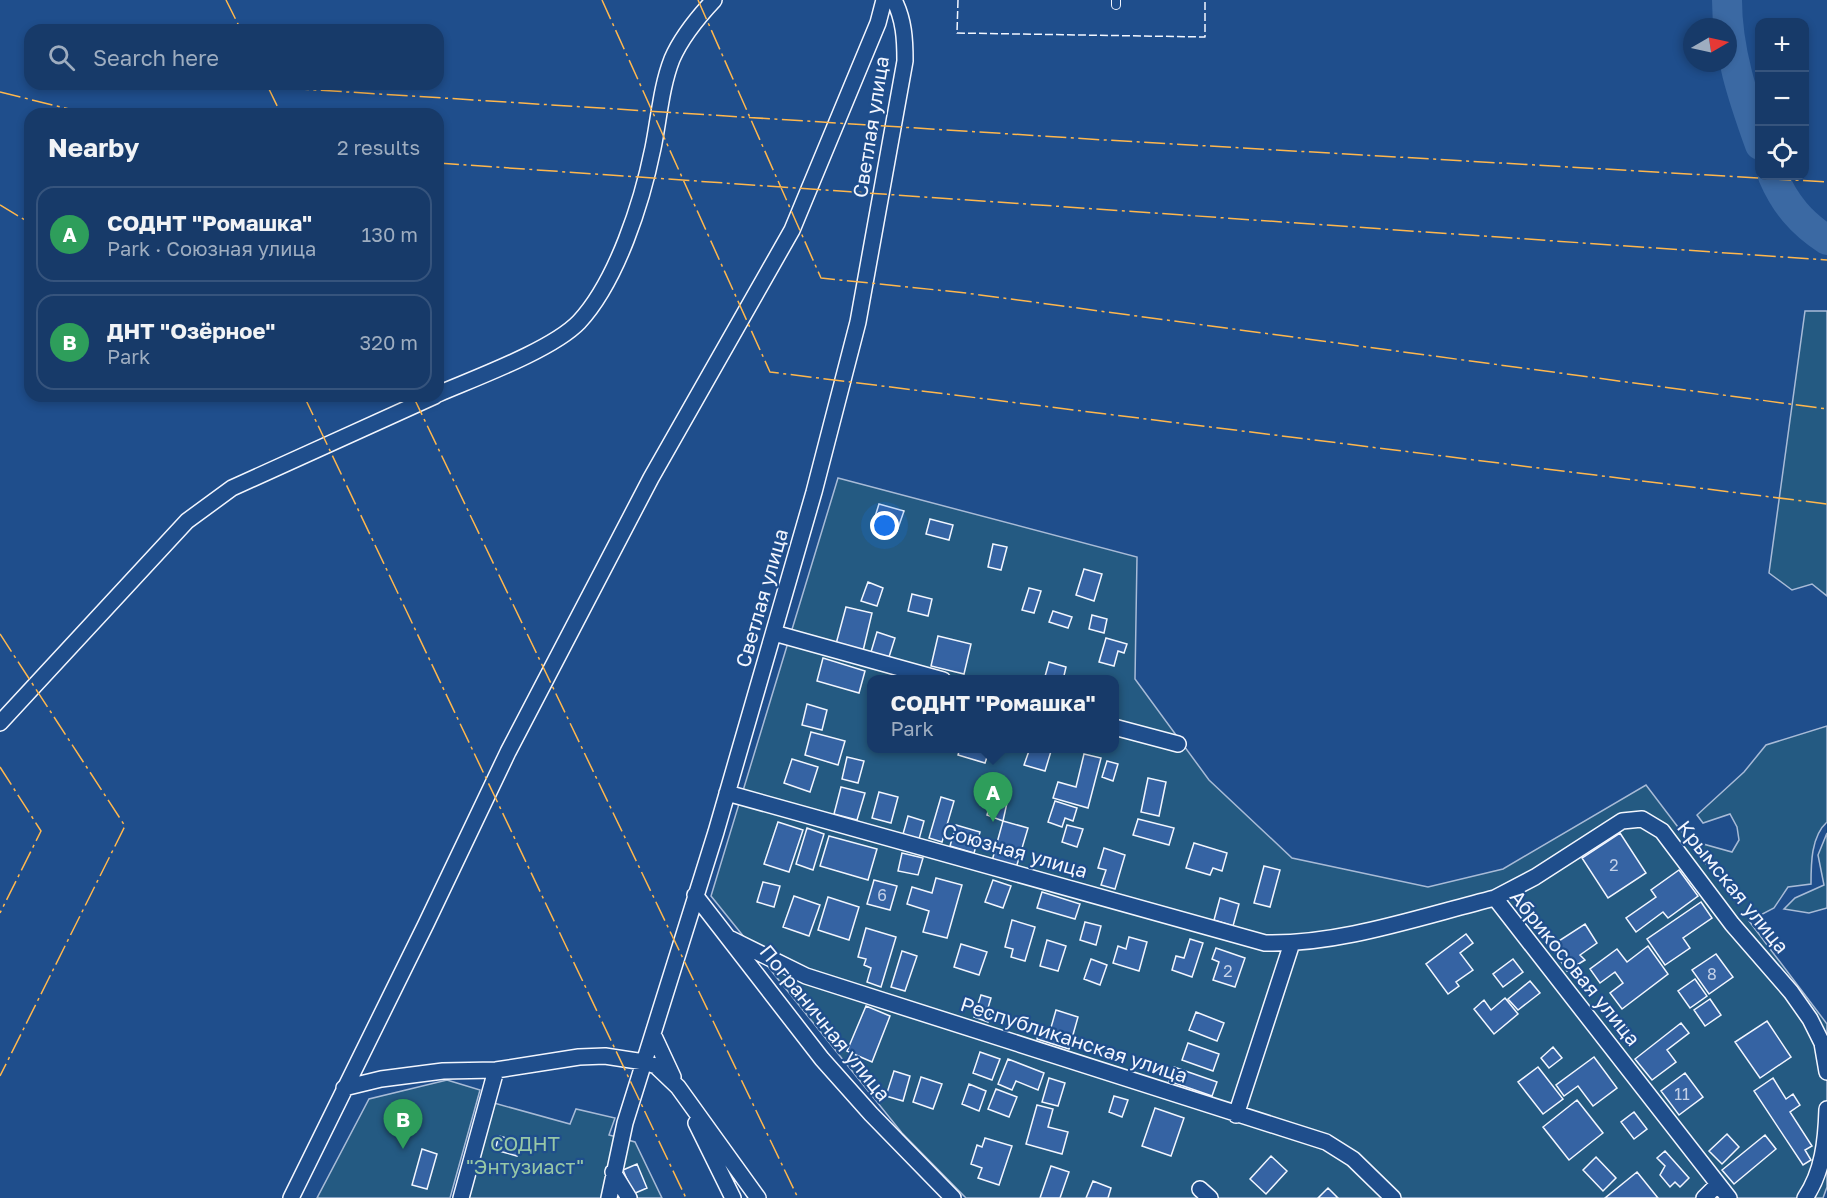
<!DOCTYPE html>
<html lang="en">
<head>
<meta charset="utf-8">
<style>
  :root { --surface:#173a69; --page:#244571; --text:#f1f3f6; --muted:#9eadc0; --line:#36547d; --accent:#ffb74d }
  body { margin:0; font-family:"Golos Text",sans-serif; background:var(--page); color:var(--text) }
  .controls { position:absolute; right:18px; top:18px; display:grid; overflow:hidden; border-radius:12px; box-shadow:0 3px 9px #0003 }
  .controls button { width:54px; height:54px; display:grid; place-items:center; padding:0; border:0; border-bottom:2px solid var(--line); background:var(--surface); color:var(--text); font:30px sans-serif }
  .compass { position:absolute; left:1683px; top:18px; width:54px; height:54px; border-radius:50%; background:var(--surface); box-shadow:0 3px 9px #0003; rotate:81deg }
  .you { position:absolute; left:885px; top:526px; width:21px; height:21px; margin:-15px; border:4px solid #fff; border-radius:50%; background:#1a73e8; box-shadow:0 0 0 9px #1a73e833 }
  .badge { display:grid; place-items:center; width:39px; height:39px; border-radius:50%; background:var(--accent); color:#fff; font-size:20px; font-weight:700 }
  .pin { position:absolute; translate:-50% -50px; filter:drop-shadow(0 2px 3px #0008) }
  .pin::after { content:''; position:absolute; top:32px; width:21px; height:18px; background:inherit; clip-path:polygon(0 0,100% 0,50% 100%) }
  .popup { position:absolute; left:867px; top:675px; width:252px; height:78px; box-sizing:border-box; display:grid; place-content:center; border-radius:12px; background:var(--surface); filter:drop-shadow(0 2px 4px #0005); font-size:20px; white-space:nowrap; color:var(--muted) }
  .popup b { font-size:22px; color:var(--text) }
  .popup::after { content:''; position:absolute; left:50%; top:100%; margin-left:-12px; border:12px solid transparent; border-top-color:var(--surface) }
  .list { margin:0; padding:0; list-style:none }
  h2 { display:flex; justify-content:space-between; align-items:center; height:78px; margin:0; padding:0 24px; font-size:26px }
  h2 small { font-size:20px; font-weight:400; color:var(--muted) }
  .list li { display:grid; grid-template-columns:39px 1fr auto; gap:18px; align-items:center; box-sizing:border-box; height:96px; margin:0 12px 12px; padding:0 12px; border:2px solid var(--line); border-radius:18px }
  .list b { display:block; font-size:22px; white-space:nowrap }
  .list p { margin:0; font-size:20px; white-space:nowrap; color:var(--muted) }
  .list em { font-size:20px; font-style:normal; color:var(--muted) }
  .icon { flex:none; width:33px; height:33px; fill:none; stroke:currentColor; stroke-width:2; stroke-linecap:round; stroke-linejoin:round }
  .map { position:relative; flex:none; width:1827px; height:1198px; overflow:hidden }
  .search { position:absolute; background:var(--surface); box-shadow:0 3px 9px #0003; left:24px; top:24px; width:420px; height:66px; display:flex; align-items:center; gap:15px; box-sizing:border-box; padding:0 21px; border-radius:18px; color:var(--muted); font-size:22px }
  .panel { position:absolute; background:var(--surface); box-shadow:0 3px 9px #0003; left:24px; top:108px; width:420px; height:294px; border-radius:18px }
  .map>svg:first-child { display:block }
  .green { fill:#245a82; stroke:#a8bbd7; stroke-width:1.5; fill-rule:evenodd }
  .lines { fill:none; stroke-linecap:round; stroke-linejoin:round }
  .river { stroke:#3b69a3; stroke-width:30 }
  .building { fill:#3563a3; stroke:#f2f6ff; stroke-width:1.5 }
  .lane-casing { stroke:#f2f6ff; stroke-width:10 }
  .street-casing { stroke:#f2f6ff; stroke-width:18 }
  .lane { stroke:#1f4e8c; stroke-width:8 }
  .street { stroke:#1f4e8c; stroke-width:15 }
  .fence { stroke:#f2f6ff; stroke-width:1.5; stroke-dasharray:8 3; stroke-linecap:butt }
  .power { stroke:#ffb74d; stroke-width:1.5; stroke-dasharray:21 4.5 3 4.5; stroke-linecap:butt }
  .labels { text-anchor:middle; stroke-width:4.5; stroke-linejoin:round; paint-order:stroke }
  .number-label { font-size:16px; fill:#c3d1e8 }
  .street-label { font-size:20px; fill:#f2f6ff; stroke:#1f4e8c }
  .park-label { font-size:20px; fill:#97c8a6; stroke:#1f4e8c }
</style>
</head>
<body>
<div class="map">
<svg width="1827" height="1198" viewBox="0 0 1827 1198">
  <rect width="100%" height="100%" fill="#1f4e8c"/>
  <path class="green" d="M1805 311H1827V596L1812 584 1792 590 1769 573Z
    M838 478 1137 557 1135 679 1209 780 1292 858 1428 887 1503 869 1646 785 1706 864 1701 850 1703 844 1732 852 1739 840 1737 827 1730 814 1703 823 1697 815 1744 772 1766 745 1827 726V822C1811 836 1811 864 1811 884L1788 887 1774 908 1749 921 1827 1024V1187L1823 1198H966L902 1133 711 896ZM872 680H1114V748H872Z
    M1827 833V908L1809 913 1784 909 1795 898 1824 885 1818 855Z
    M447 1080 480 1090 450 1198H317L369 1099Z
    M494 1103 570 1124 576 1109 615 1118 609 1135 635 1142 662 1198H469Z"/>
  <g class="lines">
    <path class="river" d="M1727 0C1727 50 1743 98 1760 145
      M1773 176C1785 204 1801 223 1827 240"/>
  </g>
  <path class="building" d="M879 504 904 511 897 531 873 523Z
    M930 519 953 525 949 540 926 534Z
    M993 544 1007 547 1001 570 988 567Z
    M1084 569 1102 574 1094 601 1076 595Z
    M868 582 883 588 877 606 861 601Z
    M1029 588 1041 591 1034 613 1022 610Z
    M912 594 932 599 928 616 908 611Z
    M846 607 872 613 863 651 836 644Z
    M1053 611 1072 617 1068 628 1049 622Z
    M1092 615 1107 619 1104 633 1089 629Z
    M877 632 895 638 889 657 871 652Z
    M938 636 971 644 964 674 931 666Z
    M1106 638 1127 644 1124 653 1118 651 1114 666 1099 662Z
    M823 658 865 671 859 693 817 681Z
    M1049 662 1066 667 1063 680H1044Z
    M807 704 827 710 822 730 802 725Z
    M811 732 845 741 838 765 805 755Z
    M960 748H990L985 763 958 755Z
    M1030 748H1052L1045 771 1024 765Z
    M1084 754 1101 758 1088 808 1053 798 1058 782 1076 787Z
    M847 757 864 761 858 783 842 779Z
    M792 759 818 767 810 792 784 783Z
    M1107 761 1118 764 1113 781 1102 777Z
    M1148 778 1166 782 1159 816 1141 812Z
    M995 785 1010 789 1003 821 987 815Z
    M841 787 865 793 857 820 834 814Z
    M879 792 898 797 891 823 872 818Z
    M941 797 954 801 942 842 929 838Z
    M1055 801 1077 808 1073 821 1065 818 1062 827 1048 822Z
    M908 816 924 821 919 839 903 834Z
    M1138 819 1174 828 1169 845 1133 835Z
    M1003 821 1028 828 1016 868 992 861Z
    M778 822 803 830 789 872 764 864Z
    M956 825 980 832 974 853 950 846Z
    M1067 825 1083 829 1077 847 1062 842Z
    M807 828 824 834 813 870 796 864Z
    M1620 833 1646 873 1608 898 1582 858Z
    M829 836 877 849 868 880 820 866Z
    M1194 843 1227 853 1222 871 1213 868 1210 875 1186 868Z
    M1104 848 1125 855 1115 889 1101 885 1106 870 1098 868Z
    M902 853 923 858 918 875 898 871Z
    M1264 866 1280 870 1270 907 1254 903Z
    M1679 870 1698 896 1668 918 1663 912 1636 932 1626 918 1656 897 1651 890Z
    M936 878 962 885 947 938 923 932 929 911 907 904 912 887 932 893Z
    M874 880 897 886 890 910 867 904Z
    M993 880 1011 886 1003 908 985 902Z
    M763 882 780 886 774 907 757 902Z
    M1042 892 1080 904 1075 919 1037 908Z
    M794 896 820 905 809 936 783 927Z
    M828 897 859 907 849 940 818 930Z
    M1220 898 1239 904 1233 926 1214 920Z
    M1701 902 1712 918 1683 938 1690 948 1665 965 1647 939Z
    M1012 920 1035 927 1025 961 1011 957 1013 949 1005 947Z
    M1085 922 1101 926 1096 945 1080 940Z
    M1585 924 1597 943 1580 955 1585 960 1567 971 1551 946Z
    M866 928 896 937 881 987 867 982 871 968 864 965 866 959 858 957Z
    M1466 934 1473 943 1460 953 1473 970 1456 982 1459 986 1448 994 1426 964Z
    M1129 937 1147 942 1139 971 1113 963 1118 946 1126 949Z
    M1190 939 1203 943 1192 977 1172 970 1176 956 1184 958Z
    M1047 940 1066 946 1058 971 1040 966Z
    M961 944 987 952 979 975 954 967Z
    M1648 946 1668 974 1622 1009 1610 993 1623 983 1615 972 1600 983 1590 969 1617 949 1627 962Z
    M1216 948 1245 958 1235 987 1213 980 1219 962 1212 959Z
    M902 951 917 956 905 991 891 987Z
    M1716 954 1733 977 1709 994 1692 970Z
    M1091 959 1107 965 1100 985 1084 979Z
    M1513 959 1523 972 1503 987 1493 974Z
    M1695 979 1707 996 1690 1008 1678 991Z
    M1530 981 1540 993 1518 1010 1508 999Z
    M981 995 991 998 987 1011 991 1012 988 1022 974 1017Z
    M1505 998 1518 1014 1494 1034 1474 1009 1484 1000 1491 1010Z
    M1710 999 1721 1015 1705 1026 1694 1010Z
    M866 1006 890 1016 872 1062 847 1051Z
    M1056 1010 1078 1017 1069 1049 1037 1039 1040 1028 1050 1031Z
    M1196 1012 1224 1023 1217 1041 1189 1030Z
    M1767 1021 1791 1057 1760 1078 1735 1042Z
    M1624 1023 1631 1034 1622 1040 1615 1030Z
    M1681 1023 1689 1033 1667 1050 1676 1062 1652 1080 1635 1059Z
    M1188 1043 1219 1054 1213 1071 1182 1060Z
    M1553 1047 1562 1058 1549 1068 1541 1058Z
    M980 1052 1000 1059 992 1080 973 1073Z
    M1594 1057 1617 1088 1593 1106 1578 1086 1564 1096 1556 1085Z
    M1008 1059 1044 1073 1038 1090 1016 1081 1012 1090 998 1084Z
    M1174 1067 1217 1082 1212 1096 1169 1081Z
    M1538 1067 1563 1099 1543 1114 1518 1082Z
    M894 1071 910 1076 903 1101 886 1096Z
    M1685 1073 1703 1097 1679 1115 1661 1091Z
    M921 1077 942 1084 933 1109 913 1102Z
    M1049 1078 1065 1083 1058 1106 1042 1102Z
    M1773 1078 1786 1099 1793 1094 1800 1105 1790 1112 1812 1146 1805 1150 1811 1160 1803 1165 1754 1091Z
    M969 1084 986 1091 979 1111 962 1104Z
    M996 1089 1017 1097 1009 1117 988 1109Z
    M1114 1096 1128 1100 1122 1117 1109 1112Z
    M1577 1100 1603 1133 1569 1160 1543 1127Z
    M1037 1105 1053 1109 1048 1127 1068 1132 1062 1154 1026 1144Z
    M1155 1108 1184 1118 1171 1156 1142 1146Z
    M1634 1112 1647 1129 1634 1139 1621 1122Z
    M1727 1134 1739 1147 1722 1164 1709 1151Z
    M1765 1135 1776 1149 1734 1184 1722 1170Z
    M499 1136 521 1142 517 1156 495 1150Z
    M985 1138 1012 1146 999 1185 978 1178 982 1168 971 1164 977 1145 982 1147Z
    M422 1149 437 1154 427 1189 412 1185Z
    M1665 1151 1689 1178 1680 1187 1675 1182 1670 1187 1660 1175 1665 1166 1657 1158Z
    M1271 1156 1287 1171 1266 1194 1250 1179Z
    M1596 1157 1616 1178 1603 1191 1583 1170Z
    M637 1164 647 1188 633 1194 623 1170Z
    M1051 1166 1069 1172 1060 1198H1040Z
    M1637 1172 1658 1198H1605Z
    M1093 1181 1111 1188 1108 1198H1086Z
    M1328 1188 1338 1198H1318Z"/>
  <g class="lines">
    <defs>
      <path id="lane" d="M1116 5V0"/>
      <path id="street" d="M438 394C475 378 552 350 579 322 617 281 642 202 653 148 659 119 661 87 672 59 681 38 699 16 714 0
        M774 633 943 680
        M0 723 187 521 232 488 435 396
        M1114 727 1178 744
        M727 793 1265 943C1340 945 1422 916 1495 898L1729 1198
        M695 895 822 1059 871 1114 953 1198
        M1495 898 1535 877 1622 821 1642 819 1662 831 1732 924 1791 992 1810 1019 1822 1043 1827 1072
        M731 939 806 976 1326 1142 1353 1159 1393 1198
        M653 1034 673 1077
        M344 1088 381 1079 443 1071 496 1070 579 1057 605 1056 644 1062 656 1066 678 1087 758 1198
        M1236 1115 1292 943
        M696 1123 733 1198
        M613 1172 629 1198
        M1200 1189 1210 1198
        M291 1198 426 924 508 752 651 478 792 230 878 23 884 0
        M461 1198 496 1070
        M609 1198 625 1123 716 832 814 492 858 322 905 61C905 39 904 20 894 0
        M1704 1198 1718 1184
        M1805 1198C1823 1172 1826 1140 1827 1109"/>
    </defs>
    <use href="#lane" class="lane-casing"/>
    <use href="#street" class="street-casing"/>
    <use href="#lane" class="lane"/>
    <use href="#street" class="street"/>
    <path class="fence" d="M958 0 957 33 1205 37V0"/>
    <path class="power" d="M226 0 241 30
      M602 0 770 372 1827 504
      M698 0 821 278 966 293 1827 409
      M222 84 1105 140 1827 182
      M268 87 281 114
      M0 92 89 114
      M438 163 1827 260
      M0 205 30 223
      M304 396 686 1198
      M413 396 798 1198
      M0 634 125 826 0 1076
      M0 767 41 831 0 913"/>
  </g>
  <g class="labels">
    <g class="number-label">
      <text x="1614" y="871">2</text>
      <text x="882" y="901">6</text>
      <text x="1228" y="977">2</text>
      <text x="1712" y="980">8</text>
      <text x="1682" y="1100">11</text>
    </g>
    <g class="street-label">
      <text transform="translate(871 127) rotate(-81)" y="7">Светлая улица</text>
      <text transform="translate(762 598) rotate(-74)" y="7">Светлая улица</text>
      <text transform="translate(1015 851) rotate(16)" y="7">Союзная улица</text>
      <text transform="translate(1733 887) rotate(51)" y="7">Крымская улица</text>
      <text transform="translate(1575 968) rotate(51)" y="7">Абрикосовая улица</text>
      <text transform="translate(825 1023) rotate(51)" y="7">Пограничная улица</text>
      <text transform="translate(1074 1040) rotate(18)" y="7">Республиканская улица</text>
    </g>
    <g class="park-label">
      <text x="525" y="1151">СОДНТ<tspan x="525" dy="23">"Энтузиаст"</tspan></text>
    </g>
  </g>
</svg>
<div class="controls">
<button>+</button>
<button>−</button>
<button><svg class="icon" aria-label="locate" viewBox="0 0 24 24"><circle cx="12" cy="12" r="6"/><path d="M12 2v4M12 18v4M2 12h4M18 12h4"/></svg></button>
</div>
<svg class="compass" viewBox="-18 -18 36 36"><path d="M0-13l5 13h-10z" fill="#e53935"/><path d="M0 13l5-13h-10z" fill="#9eadc0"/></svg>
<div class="you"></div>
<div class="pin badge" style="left:993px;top:822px;background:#2e9e5b">A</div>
<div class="popup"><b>СОДНТ &quot;Ромашка&quot;</b>Park</div>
<div class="pin badge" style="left:403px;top:1149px;background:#2e9e5b">B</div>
<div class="search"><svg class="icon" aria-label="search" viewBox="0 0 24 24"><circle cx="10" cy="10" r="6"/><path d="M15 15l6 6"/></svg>Search here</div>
<section class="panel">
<h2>Nearby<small>2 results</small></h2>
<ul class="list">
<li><span class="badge" style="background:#2e9e5b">A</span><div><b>СОДНТ &quot;Ромашка&quot;</b><p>Park · Союзная улица</p></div><em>130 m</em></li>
<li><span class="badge" style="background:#2e9e5b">B</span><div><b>ДНТ &quot;Озёрное&quot;</b><p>Park</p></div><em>320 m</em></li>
</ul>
</section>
</div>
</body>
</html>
